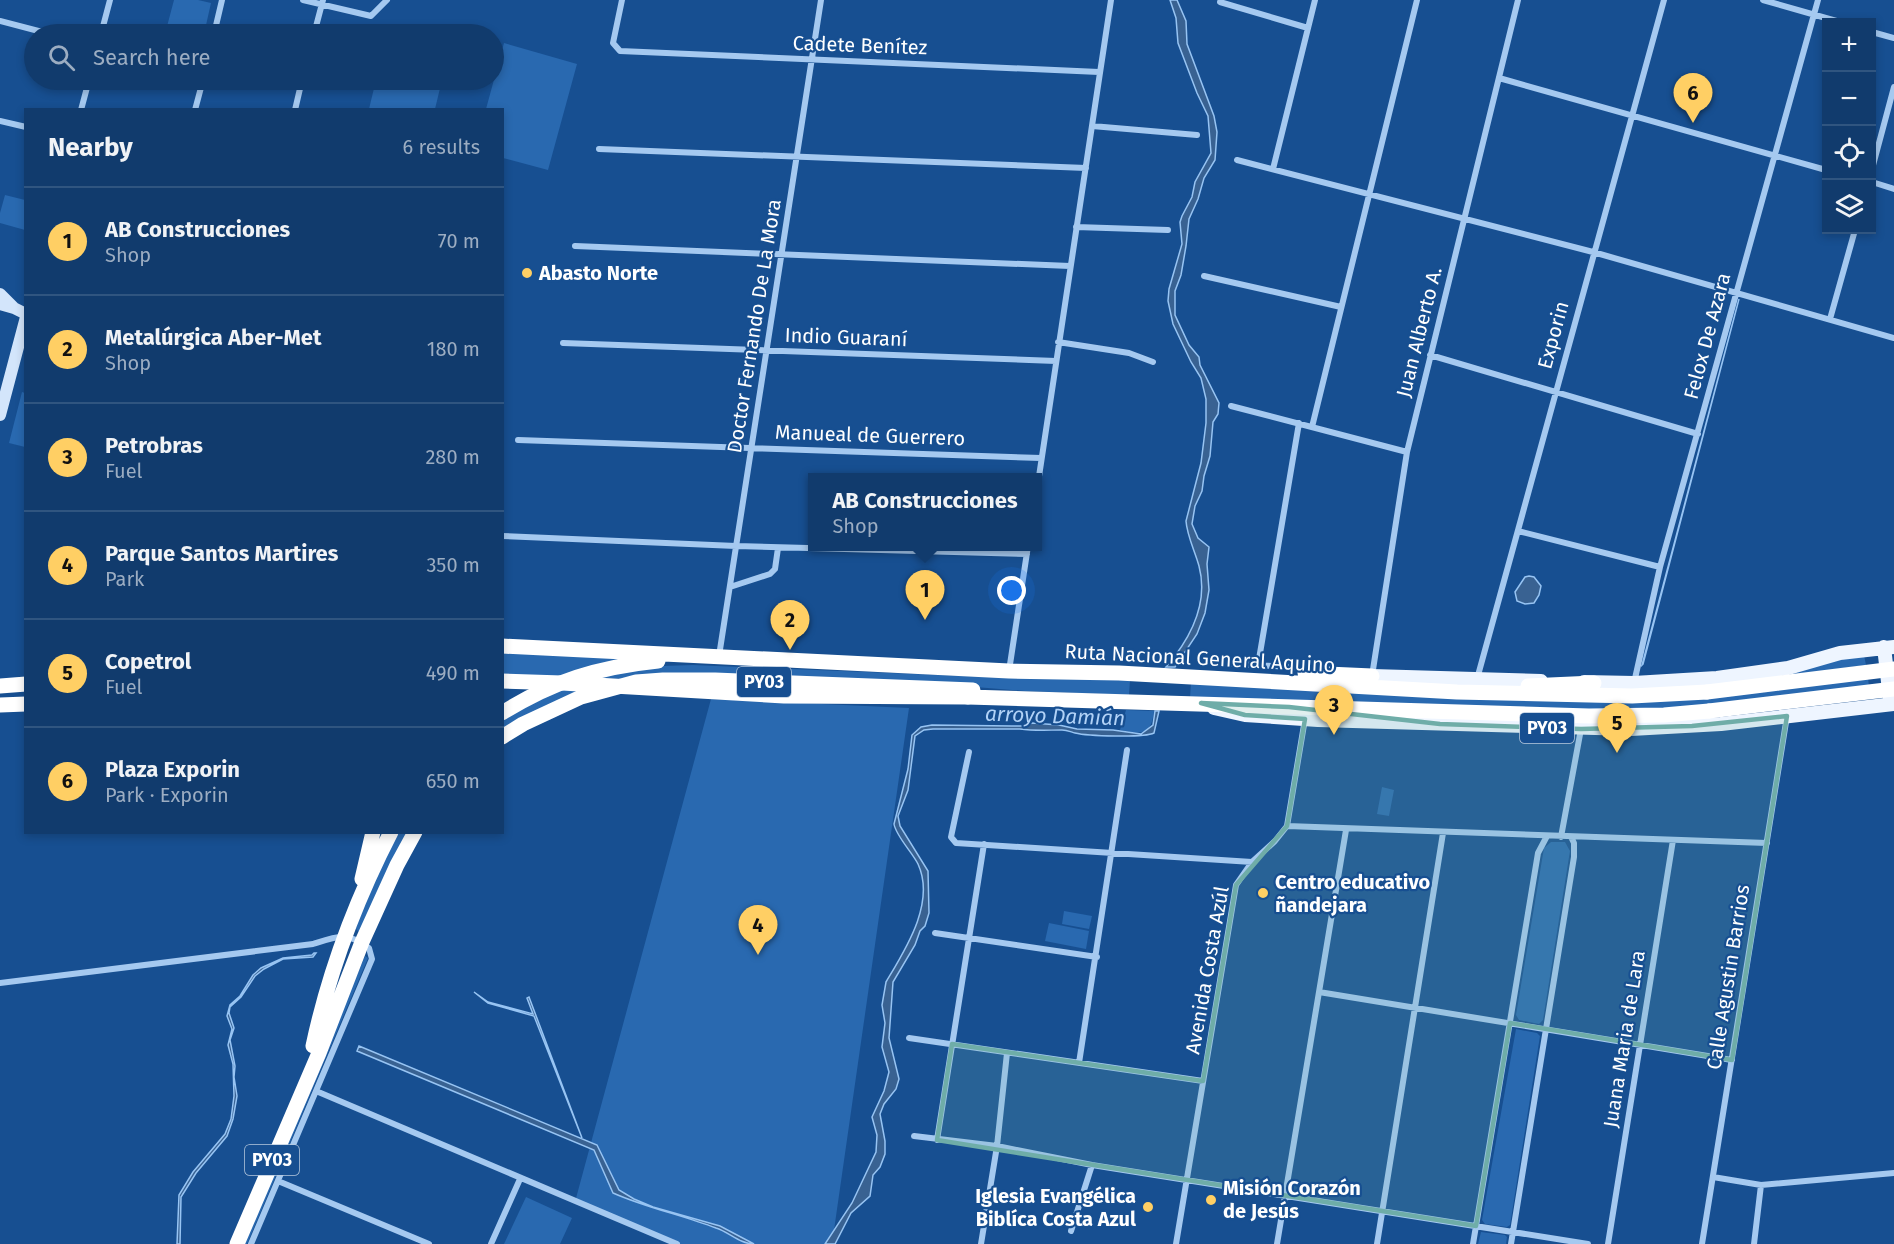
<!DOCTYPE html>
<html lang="en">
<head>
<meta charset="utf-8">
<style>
  :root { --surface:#113b6d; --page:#1a4272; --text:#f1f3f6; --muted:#9cadc2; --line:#305580; --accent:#ffcf64 }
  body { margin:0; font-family:"Fira Sans",sans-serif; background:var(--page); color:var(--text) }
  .controls { position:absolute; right:18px; top:18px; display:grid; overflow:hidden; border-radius:0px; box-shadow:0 3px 9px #0003 }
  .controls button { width:54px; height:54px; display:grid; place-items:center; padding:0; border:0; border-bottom:2px solid var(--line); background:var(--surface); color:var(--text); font:30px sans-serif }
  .you { position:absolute; left:1012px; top:591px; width:21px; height:21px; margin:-15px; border:4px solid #fff; border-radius:50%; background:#1a73e8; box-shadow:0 0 0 9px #1a73e833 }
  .badge { display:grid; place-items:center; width:39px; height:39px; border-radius:50%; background:var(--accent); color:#111; font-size:20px; font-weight:700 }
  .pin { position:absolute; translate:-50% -50px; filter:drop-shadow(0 2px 3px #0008) }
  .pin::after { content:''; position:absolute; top:32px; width:21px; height:18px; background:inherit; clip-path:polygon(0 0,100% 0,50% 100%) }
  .popup { position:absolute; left:808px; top:473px; width:234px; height:78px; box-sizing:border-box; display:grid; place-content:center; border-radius:0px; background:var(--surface); filter:drop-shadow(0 2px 4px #0005); font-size:20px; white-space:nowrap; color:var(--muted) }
  .popup b { font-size:22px; color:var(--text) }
  .popup::after { content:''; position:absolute; left:50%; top:100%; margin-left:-12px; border:12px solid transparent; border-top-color:var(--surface) }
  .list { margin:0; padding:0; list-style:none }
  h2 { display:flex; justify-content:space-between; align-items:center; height:78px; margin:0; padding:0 24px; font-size:26px }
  h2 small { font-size:20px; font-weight:400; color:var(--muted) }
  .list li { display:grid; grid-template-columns:39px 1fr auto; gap:18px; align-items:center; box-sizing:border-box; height:108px; padding:0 24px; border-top:2px solid var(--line) }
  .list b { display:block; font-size:22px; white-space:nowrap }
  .list p { margin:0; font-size:20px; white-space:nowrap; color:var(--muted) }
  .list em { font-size:20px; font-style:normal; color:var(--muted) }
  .icon { flex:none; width:33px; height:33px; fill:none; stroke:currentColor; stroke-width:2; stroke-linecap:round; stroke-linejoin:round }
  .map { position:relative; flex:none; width:1894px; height:1244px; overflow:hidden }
  .search { position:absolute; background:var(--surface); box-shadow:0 3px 9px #0003; left:24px; top:24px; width:480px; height:66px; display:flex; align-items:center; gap:15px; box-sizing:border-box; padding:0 21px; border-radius:33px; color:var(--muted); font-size:22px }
  .panel { position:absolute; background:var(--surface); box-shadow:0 3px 9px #0003; left:24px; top:108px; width:480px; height:726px; border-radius:0px }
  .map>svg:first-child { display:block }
  .green { fill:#2969b0 }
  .water { fill:#396292; stroke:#97c4f3; stroke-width:1.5 }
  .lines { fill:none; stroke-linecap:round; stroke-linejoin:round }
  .street { stroke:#a5c9f0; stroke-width:6 }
  .secondary { stroke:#d3e5fb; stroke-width:12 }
  .primary { stroke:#eef5ff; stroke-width:14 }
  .highway { stroke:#fff; stroke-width:15 }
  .highway-bridge { stroke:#fff; stroke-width:15 }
  .marked { fill:#6fada8; fill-opacity:0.2; stroke:#6fada8; stroke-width:4.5; stroke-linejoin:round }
  .poi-dot { fill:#ffcf64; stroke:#174f91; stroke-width:2 }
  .labels { text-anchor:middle; stroke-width:4.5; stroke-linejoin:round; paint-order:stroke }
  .shield { fill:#174f91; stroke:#b9cade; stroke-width:1.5 }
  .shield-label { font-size:18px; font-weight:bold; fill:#fff }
  .street-label { font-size:20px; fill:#fff; stroke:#174f91 }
  .poi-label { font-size:20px; font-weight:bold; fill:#fff; stroke:#174f91; text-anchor:start }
  .water-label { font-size:21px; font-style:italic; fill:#b1d2f7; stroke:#174f91 }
</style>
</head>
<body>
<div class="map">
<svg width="1894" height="1244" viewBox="0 0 1894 1244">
  <rect width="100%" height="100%" fill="#174f91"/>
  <path class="green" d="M174 0H198L211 3 204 34H165Z
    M504 43 577 64 548 170 503 158 502 110 486 109Z
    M376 80H442L435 109H369Z
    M5 195 25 200V230L0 223V213Z
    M22 392 25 393V447L9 443Z
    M503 650 627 657 559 677 503 676Z
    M1864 655 1866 665 1792 675 1585 688Z
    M693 665 964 676 1130 680 1129 695 1025 691 963 686 588 678 662 666Z
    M1868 677 1869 687 1737 703 1630 711 1190 698 1191 682Z
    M558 690 584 691 503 732V719Z
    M711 699 909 708 832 1244H674L575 1202Z
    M1126 710 1154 711C1151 736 1142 734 1120 730Z
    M1382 787 1394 790 1389 816 1377 814Z
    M397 833H410L359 932 355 928 377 874Z
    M1551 842H1565L1570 851 1543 1020 1539 1024 1519 1020 1516 1015 1544 848Z
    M1064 911 1092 916 1089 929 1062 924Z
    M1049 923 1089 931 1086 949 1045 941Z
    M365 956 368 958 247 1244H244Z
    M1516 1029 1537 1033 1540 1036 1510 1225 1507 1227 1485 1224 1482 1220Z
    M526 1197 572 1218 560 1244H504Z
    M1481 1232 1505 1235 1507 1237 1506 1244H1478Z"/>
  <path class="water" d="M1170 0H1177L1186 21 1187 44 1214 116 1217 132 1215 160 1204 178 1198 199 1189 219 1186 246 1181 275 1175 291V315L1189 345 1199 357 1200 365 1219 403 1218 414 1213 422 1210 456 1204 476 1202 491 1195 506 1192 524 1198 538 1209 547 1207 564 1209 590 1205 613 1197 634 1175 667H1166C1190 639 1209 604 1199 566 1195 551 1187 536 1186 521L1201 463 1206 423V399L1201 378 1191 362 1173 324 1168 301 1169 289 1182 244 1180 222 1182 216 1192 197 1195 182 1211 153 1208 116 1197 93 1178 43 1176 18Z
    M1739 299 1643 664 1642 665Z
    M1529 576 1534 577 1541 586 1539 595 1534 603 1525 604 1517 601 1515 592 1525 577Z
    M1155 711H1159L1154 733C1144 738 1087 736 1075 733 1071 732 1067 730 1062 730 1048 730 1034 731 1020 729H933L924 730 915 736 908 790 898 816 900 826 928 871 929 913 925 926 920 931 915 945 893 982 889 1038 899 1079 896 1089 884 1104 880 1114 885 1141V1154L880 1167 873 1175 870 1196 851 1213 835 1244H825L852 1203 876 1152 877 1135 872 1117 884 1091 889 1072 882 1047 885 1023 882 1005 886 982C905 950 936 903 918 864 912 852 896 836 894 824L908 769 912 735 921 727 932 725 1012 726H1024L1032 723 1059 725 1077 729 1113 730 1141 734 1153 725Z
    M314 953H316L313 957 283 959 264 969 255 976 241 997 230 1007 229 1013 234 1028 230 1040 235 1066 234 1077 237 1096 233 1119 227 1136 196 1173 181 1197 180 1244H177L179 1195 193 1172 225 1134 231 1119 234 1096 233 1064 228 1045 232 1029 227 1016 230 1005 240 996 253 975 261 968 283 958 312 955Z
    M474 992 488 1002 533 1014 527 998 529 997 582 1138 534 1016 488 1003Z
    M359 1046 597 1145 619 1190 634 1199 653 1207 720 1226 754 1244C740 1244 729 1232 716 1228 682 1215 647 1208 613 1193L594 1150 357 1051Z"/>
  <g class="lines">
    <path class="street" d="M303 0 371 16 387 0
      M622 0 613 43 620 51 1099 72
      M1763 0 1840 22
      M1220 2 1308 28
      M0 21 50 34
      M1872 32 1894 38
      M101 34 110 0
      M214 34 222 0
      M314 34 323 0
      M1499 78 1826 170
      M81 110 89 80
      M195 110 203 80
      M295 110 302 80
      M0 121 26 127
      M1092 126 1197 135
      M599 149 1086 168
      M1237 160 1593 252 1894 338
      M1273 169 1315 0
      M1872 169 1894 87
      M1872 182 1894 189
      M1076 227 1168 230
      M575 246 1070 266
      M1204 276 1341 307
      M1830 319 1855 230
      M1058 342 1129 353 1153 362
      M563 343 1056 361
      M1430 355 1698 434
      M1231 406 1407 452
      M1312 427 1417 0
      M518 440 1041 458
      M1038 483 1111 0
      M1518 531 1660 567
      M502 536 736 546 1027 554
      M730 587 770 574 775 569 778 548
      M719 656 821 0
      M1223 663 1306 668
      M1258 665 1299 423
      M1009 671 1028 546
      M1372 676 1407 452 1518 0
      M1477 679 1664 0
      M1634 683 1660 567 1818 0
      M969 752 951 837 956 843 1252 862
      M1287 826 1767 843
      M1561 837 1581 729
      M935 933 1097 957
      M0 983 313 944C337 936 347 931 369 948L372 959 251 1244
      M1319 992 1732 1060
      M909 1038 1203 1081
      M1079 1063 1127 750
      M316 1091 677 1244
      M914 1136 997 1146 1092 1165 1588 1244
      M937 1140 984 844
      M1713 1177 1761 1185 1894 1173
      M278 1181 429 1244
      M1071 1231 1092 1165
      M491 1244 520 1179
      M981 1244 997 1146 1007 1053
      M1176 1244 1236 885 1252 862 1275 841 1287 826 1305 719
      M1277 1244 1346 830
      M1377 1244 1443 833
      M1473 1244 1538 853 1547 836
      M1511 1244 1574 857V843L1571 837
      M1608 1244 1673 840
      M1702 1244 1787 716
      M1754 1244 1761 1185"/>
    <path class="secondary" d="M0 294 14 308
      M0 304 14 308 26 314
      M0 415 26 317"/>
    <path class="primary" d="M1884 647 1890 699
      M1372 676 1541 681
      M1584 682 1634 683 1717 678 1788 668 1840 653 1894 647
      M1214 708 1245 715 1318 720 1631 729 1721 724 1894 704"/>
    <path class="highway" d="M502 646 1009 671 1119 673 1457 692 1632 696 1707 692
      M1305 673 1372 676
      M0 686 26 684
      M1528 686 1594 683
      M968 697 1589 716 1664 715 1709 711
      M0 705 26 704
      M502 713C553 681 599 667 658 661
      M502 737 523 724 581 697 636 682 663 680H715L973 690
      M362 879 373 832
      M313 1046C329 971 356 900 391 832
      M237 1244 319 1053 362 942 397 865 415 832"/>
    <path class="highway-bridge" d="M502 681 562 683 784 696 968 697
      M1707 692 1894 669
      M1709 711 1894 689"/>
  </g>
  <path class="marked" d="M1201 703 1289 707 1440 724 1581 729 1692 726 1787 716 1732 1060 1510 1023 1476 1226 937 1140 952 1044 1203 1081 1236 885 1287 826 1305 719 1245 715Z"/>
  <g class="poi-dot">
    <circle cx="527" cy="273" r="6"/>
    <circle cx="1263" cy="893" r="6"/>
    <circle cx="1211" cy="1200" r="6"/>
    <circle cx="1148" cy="1207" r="6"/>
  </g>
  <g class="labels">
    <g class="shield">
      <rect x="737" y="667" width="54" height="30" rx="4.5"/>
      <rect x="1520" y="713" width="54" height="30" rx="4.5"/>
      <rect x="245" y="1145" width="54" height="30" rx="4.5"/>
    </g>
    <g class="shield-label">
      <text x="764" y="688">PY03</text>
      <text x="1547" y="734">PY03</text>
      <text x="272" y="1166">PY03</text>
    </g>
    <g class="street-label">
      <text transform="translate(860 45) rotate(2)" y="7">Cadete Benítez</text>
      <text transform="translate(754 326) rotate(-81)" y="7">Doctor Fernando De La Mora</text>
      <text transform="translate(1419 332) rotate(-76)" y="7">Juan Alberto A.</text>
      <text transform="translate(1553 335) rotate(-75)" y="7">Exporin</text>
      <text transform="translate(1707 336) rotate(-75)" y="7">Felox De Azara</text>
      <text transform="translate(846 337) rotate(2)" y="7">Indio Guaraní</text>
      <text transform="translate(870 435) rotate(2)" y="7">Manueal de Guerrero</text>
      <text transform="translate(1200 658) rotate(3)" y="7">Ruta Nacional General Aquino</text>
      <text transform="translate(1207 970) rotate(-80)" y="7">Avenida Costa Azúl</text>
      <text transform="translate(1728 977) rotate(-81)" y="7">Calle Agustin Barrios</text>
      <text transform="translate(1624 1039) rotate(-81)" y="7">Juana Maria de Lara</text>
    </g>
    <g class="poi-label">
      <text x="539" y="280">Abasto Norte</text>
      <text x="1275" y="889">Centro educativo<tspan x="1275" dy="23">ñandejara</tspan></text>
      <text x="1223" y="1195">Misión Corazón<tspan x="1223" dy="23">de Jesús</tspan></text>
      <text x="1136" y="1203" text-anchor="end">Iglesia Evangélica<tspan x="1136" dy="23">Biblíca Costa Azul</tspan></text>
    </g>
    <g class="water-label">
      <text transform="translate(1055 716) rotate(2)" y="7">arroyo Damián</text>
    </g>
  </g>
</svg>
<div class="controls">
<button>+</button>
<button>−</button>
<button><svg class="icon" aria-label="locate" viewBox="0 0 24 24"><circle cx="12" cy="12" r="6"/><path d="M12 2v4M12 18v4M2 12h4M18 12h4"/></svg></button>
<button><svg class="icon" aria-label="layers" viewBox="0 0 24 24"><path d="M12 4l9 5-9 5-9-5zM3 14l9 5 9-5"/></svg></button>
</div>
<div class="you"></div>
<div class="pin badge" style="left:925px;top:620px">1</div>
<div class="popup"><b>AB Construcciones</b>Shop</div>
<div class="pin badge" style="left:790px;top:650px">2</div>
<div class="pin badge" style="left:1334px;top:735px">3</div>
<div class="pin badge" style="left:758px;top:955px">4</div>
<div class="pin badge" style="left:1617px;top:753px">5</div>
<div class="pin badge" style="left:1693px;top:123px">6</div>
<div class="search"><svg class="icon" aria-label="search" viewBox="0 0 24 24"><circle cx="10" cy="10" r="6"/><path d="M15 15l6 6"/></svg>Search here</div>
<section class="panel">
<h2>Nearby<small>6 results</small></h2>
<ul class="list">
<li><span class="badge">1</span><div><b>AB Construcciones</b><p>Shop</p></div><em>70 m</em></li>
<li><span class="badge">2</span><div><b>Metalúrgica Aber-Met</b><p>Shop</p></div><em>180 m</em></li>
<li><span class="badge">3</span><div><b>Petrobras</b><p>Fuel</p></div><em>280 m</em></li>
<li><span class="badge">4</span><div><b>Parque Santos Martires</b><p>Park</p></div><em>350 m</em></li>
<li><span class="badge">5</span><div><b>Copetrol</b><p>Fuel</p></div><em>490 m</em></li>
<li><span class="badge">6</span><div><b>Plaza Exporin</b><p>Park · Exporin</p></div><em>650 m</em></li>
</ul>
</section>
</div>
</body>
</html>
